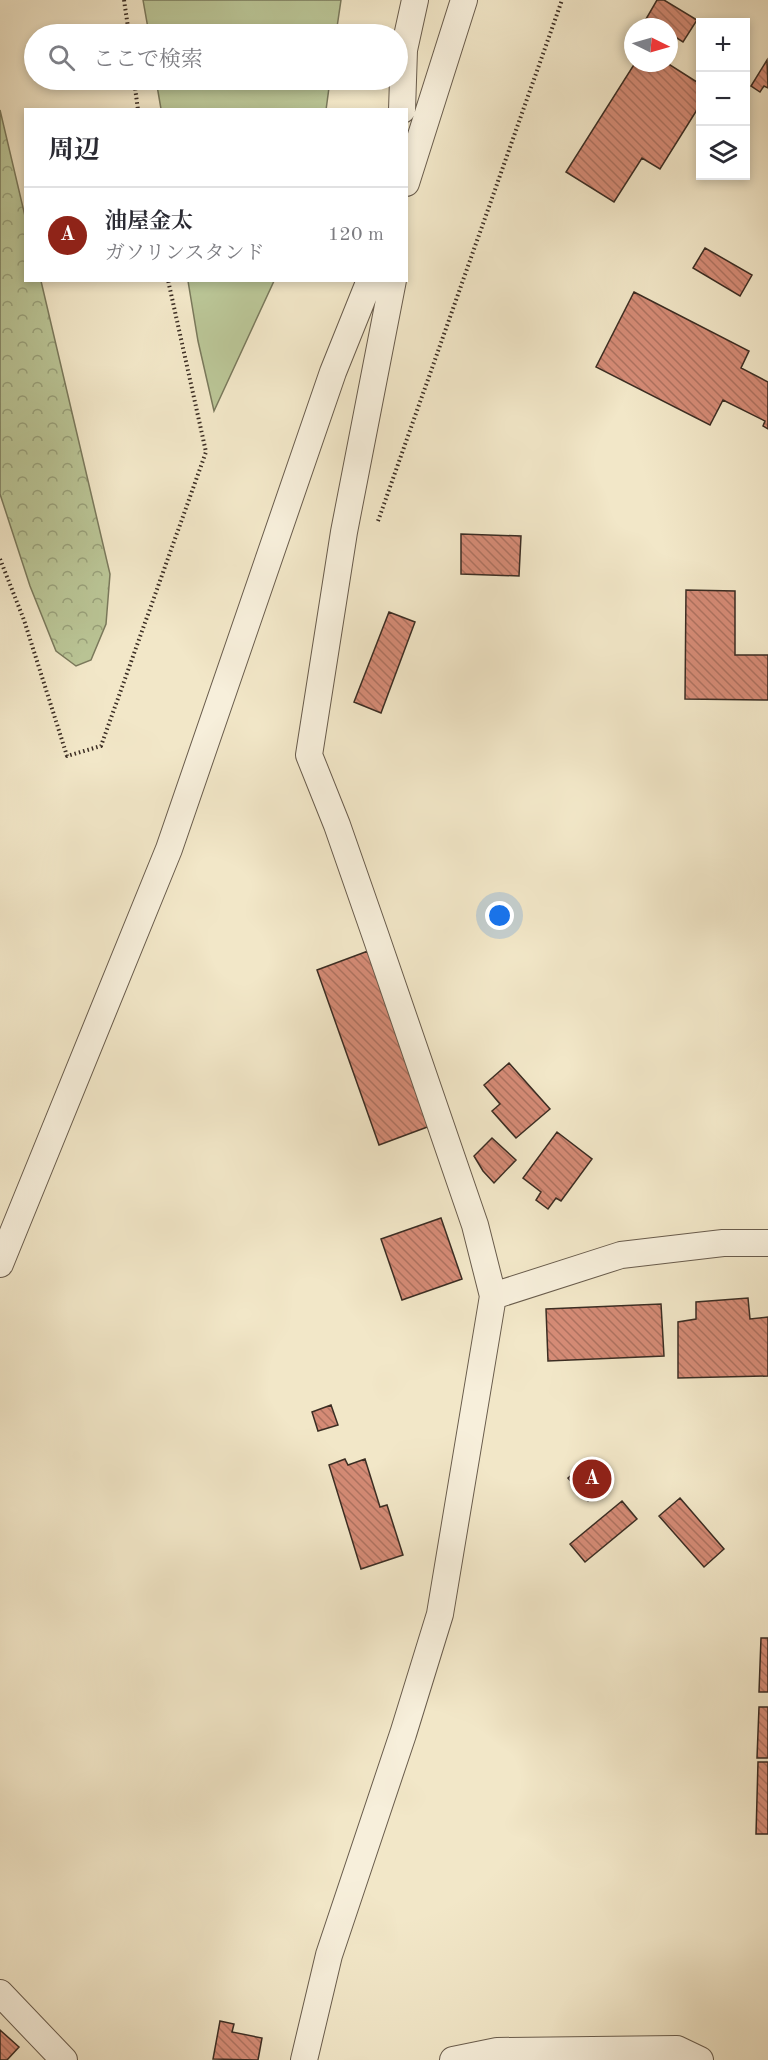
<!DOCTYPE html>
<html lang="ja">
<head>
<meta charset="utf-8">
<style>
  :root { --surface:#fff; --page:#f2f2f3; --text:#2b2b33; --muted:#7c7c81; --line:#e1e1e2; --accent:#8f2418 }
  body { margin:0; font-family:"Old Standard TT","Noto Serif JP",serif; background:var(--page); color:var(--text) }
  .controls { position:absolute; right:18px; top:18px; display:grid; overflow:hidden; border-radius:0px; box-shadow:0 3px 9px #0003 }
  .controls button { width:54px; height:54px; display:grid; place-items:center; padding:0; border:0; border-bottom:2px solid var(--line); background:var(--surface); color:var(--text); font:30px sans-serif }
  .compass { position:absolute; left:624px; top:18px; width:54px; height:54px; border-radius:50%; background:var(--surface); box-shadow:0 3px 9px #0003; rotate:95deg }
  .you { position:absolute; left:500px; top:916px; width:21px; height:21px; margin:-15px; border:4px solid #fff; border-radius:50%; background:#1a73e8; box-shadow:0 0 0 9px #1a73e833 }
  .badge { display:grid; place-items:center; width:39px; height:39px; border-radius:50%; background:var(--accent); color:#fff; font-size:20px; font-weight:700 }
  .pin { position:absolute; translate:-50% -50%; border:3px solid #fff; box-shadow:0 2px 6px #0006 }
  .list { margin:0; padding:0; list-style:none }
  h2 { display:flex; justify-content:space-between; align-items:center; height:78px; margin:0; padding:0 24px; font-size:26px }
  h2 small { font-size:20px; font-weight:400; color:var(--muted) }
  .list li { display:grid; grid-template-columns:39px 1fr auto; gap:18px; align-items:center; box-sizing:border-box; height:96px; padding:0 24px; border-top:2px solid var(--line) }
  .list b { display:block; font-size:22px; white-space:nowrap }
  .list p { margin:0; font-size:20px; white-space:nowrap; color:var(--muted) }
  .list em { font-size:20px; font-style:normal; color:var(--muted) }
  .icon { flex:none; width:33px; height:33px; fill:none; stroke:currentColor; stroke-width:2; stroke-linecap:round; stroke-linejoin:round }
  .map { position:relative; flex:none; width:768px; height:2060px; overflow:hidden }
  .search { position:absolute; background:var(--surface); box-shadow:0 3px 9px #0003; left:24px; top:24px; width:384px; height:66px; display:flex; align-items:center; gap:15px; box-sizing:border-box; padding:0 21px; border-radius:33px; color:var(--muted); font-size:22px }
  .panel { position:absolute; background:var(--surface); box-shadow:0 3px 9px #0003; left:24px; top:108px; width:384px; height:174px; border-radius:0px }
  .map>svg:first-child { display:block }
  .green { fill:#bac596; stroke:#7a795c; stroke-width:1.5 }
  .forest { fill:url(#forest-crowns); stroke:#7a795c; stroke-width:1.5 }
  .building { fill:url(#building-back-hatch); stroke:#3b2d23; stroke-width:1.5 }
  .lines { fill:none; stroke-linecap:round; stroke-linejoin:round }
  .minor-casing { stroke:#695c4c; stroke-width:28 }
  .path { stroke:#3b2d23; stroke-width:4; stroke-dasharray:1.5 3; stroke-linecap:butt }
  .minor { stroke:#f7efdb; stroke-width:26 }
</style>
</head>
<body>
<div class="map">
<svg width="768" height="2060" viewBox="0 0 768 2060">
  <defs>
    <pattern id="forest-crowns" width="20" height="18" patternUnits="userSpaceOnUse" patternTransform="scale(1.5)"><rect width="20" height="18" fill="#bac596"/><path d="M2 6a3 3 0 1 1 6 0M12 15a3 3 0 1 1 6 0" fill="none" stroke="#98a07a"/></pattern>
    <pattern id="building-back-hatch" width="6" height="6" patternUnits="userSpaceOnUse" patternTransform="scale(1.5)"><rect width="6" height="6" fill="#d58b76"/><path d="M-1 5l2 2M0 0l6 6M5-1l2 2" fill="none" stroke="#ae7260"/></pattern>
  </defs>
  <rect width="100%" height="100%" fill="#f2e7c8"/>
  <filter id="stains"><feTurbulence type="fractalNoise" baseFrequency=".00333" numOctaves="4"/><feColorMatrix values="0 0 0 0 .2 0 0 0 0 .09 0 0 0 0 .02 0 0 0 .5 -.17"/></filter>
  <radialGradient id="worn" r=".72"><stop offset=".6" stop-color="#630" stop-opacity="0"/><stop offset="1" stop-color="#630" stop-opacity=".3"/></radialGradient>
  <path class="green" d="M143 0H341L336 34H149Z
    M156 80H330L326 110 161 109Z
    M188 281H274L214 411 198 341Z"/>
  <path class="forest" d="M0 110 25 216 26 280 41 281 110 574 106 624 91 660 76 666 56 651 30 586 0 494Z"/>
  <path class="building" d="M657 0H664L697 20 683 42 669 33V27H659L646 19Z
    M767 60 768 88 764 86 760 92 751 86Z
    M635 63H667L700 84V105L660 169 642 158 614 202 566 172Z
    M705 248 752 275 740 296 693 268Z
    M634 292 749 351 741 368 768 382V429L763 426 765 421 723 400 710 425 596 367Z
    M461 534 521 536 519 576 461 574Z
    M686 590 735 591V655H768V700L685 699Z
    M389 612 415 622 381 713 354 702Z
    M368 951 430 1126 379 1145 317 970Z
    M509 1063 550 1109 516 1138 492 1111 500 1104 484 1085Z
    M557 1132 592 1159 561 1201 556 1198 548 1209 536 1200 541 1192 523 1178Z
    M492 1138 516 1160 494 1183 483 1171 474 1156Z
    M441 1218 462 1279 402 1300 381 1239Z
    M748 1298 750 1319 768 1317V1376L678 1378V1322L696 1319V1302Z
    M661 1304 664 1356 548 1361 546 1309Z
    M331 1405 338 1425 318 1431 312 1412Z
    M591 1458 611 1482 588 1501 568 1478Z
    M345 1459 348 1465 365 1459 380 1507 387 1505 403 1555 361 1569 329 1465Z
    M680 1498 724 1549 704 1567 659 1516Z
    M622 1501 637 1519 585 1562 570 1544Z
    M761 1638H768V1692H759Z
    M759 1707H768V1758H757Z
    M758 1762H768V1834H756Z
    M220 2021 234 2024 232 2032 262 2038 258 2060 213 2059Z
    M0 2030 19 2047 7 2060H0Z"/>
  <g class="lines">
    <defs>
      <path id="minor" d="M402 110 404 50 415 0
        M406 183 464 0
        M0 1264 169 849 333 372 370 280
        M493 1296 621 1255 723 1243H768
        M0 1993 64 2060
        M304 2060 329 1955 403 1734 440 1614 493 1296 475 1225 375 934 337 825 309 755 344 532 393 280
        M453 2060 497 2051 677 2049 700 2060"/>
    </defs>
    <use href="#minor" class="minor-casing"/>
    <path class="path" d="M124 0 129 34
      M134 80 138 110
      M378 521 562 0
      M0 559 24 620 67 756 101 746 206 452 168 280"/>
    <use href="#minor" class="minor"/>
  </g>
  <rect width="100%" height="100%" filter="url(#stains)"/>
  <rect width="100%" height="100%" fill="url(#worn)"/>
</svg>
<div class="controls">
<button>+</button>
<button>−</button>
<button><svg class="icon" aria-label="layers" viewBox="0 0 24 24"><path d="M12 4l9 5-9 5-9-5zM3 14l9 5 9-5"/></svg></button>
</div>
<svg class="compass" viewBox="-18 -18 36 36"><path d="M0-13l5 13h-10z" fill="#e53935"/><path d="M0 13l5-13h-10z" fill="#7c7c81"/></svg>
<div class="you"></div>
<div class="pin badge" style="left:592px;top:1479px">A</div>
<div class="search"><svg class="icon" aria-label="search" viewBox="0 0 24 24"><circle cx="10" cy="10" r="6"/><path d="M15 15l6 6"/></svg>ここで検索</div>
<section class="panel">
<h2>周辺<small></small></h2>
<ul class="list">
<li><span class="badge">A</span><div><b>油屋金太</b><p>ガソリンスタンド</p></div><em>120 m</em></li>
</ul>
</section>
</div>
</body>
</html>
